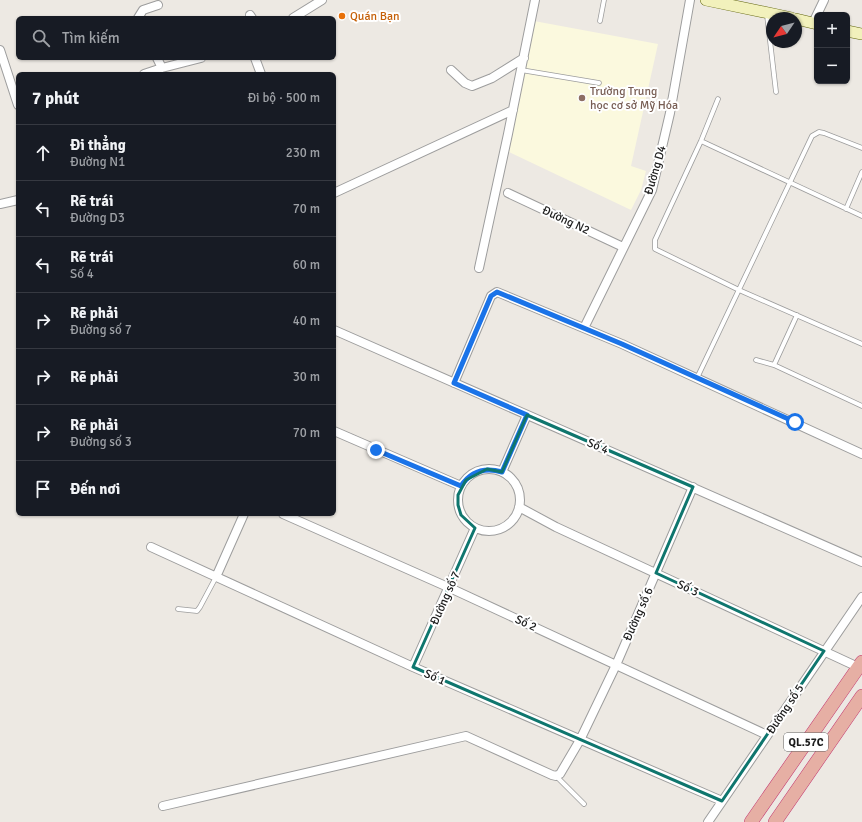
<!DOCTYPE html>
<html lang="vi">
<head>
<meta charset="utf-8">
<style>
  :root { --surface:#171b24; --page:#242831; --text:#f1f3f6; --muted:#9ea1a6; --line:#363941 }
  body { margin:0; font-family:Signika,sans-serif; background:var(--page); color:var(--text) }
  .controls { position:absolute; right:12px; top:12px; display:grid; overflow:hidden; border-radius:6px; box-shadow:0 1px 3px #0004 }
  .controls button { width:36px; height:36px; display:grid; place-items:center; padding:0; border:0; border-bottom:1px solid var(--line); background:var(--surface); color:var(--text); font:20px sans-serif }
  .compass { position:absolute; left:766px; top:12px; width:36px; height:36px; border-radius:50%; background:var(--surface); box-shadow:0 1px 3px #0004; rotate:235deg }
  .stop { position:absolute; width:12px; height:12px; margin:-9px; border:3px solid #1a73e8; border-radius:50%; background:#fff }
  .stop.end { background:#1a73e8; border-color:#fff; box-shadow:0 1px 4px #0008 }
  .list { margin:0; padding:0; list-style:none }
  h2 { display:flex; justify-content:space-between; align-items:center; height:52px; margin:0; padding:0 16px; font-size:17px }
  h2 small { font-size:13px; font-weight:400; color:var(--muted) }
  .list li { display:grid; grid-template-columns:26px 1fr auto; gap:12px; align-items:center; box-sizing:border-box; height:56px; padding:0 16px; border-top:1px solid var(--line) }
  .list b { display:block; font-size:15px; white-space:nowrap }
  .list p { margin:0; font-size:13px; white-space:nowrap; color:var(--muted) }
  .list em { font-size:13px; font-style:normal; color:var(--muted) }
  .icon { flex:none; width:22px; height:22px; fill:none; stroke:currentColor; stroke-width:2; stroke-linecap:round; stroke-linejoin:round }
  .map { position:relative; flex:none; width:862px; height:822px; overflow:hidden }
  .search { position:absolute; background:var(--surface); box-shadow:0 1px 3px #0004; left:16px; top:16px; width:320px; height:44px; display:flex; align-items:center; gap:10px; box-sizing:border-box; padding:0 14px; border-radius:6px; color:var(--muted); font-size:15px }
  .panel { position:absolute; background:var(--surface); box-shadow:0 1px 3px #0004; left:16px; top:72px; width:320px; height:444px; border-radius:6px }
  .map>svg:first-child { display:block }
  .education { fill:#fbf9de }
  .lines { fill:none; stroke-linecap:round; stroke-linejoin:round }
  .service-casing { stroke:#9d9d9d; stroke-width:5.5 }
  .minor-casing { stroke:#9d9d9d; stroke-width:10 }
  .secondary-casing { stroke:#626611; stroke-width:12 }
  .trunk-casing { stroke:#c33770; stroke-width:14 }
  .service { stroke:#fff; stroke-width:4 }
  .minor { stroke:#fff; stroke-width:8 }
  .secondary { stroke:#f2f1bc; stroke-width:11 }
  .trunk { stroke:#e6afa4; stroke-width:13 }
  .route { stroke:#1a73e8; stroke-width:5 }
  .marked { fill:none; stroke:#0f766e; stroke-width:3; stroke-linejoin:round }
  .food-dot { fill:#e8710a; stroke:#fff; stroke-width:1.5 }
  .education-dot { fill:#8d6e63; stroke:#fff; stroke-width:1.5 }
  .labels { text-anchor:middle; stroke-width:4; stroke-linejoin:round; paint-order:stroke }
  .shield { fill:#fff; stroke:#606060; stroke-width:1 }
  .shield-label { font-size:11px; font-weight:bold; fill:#1c1c1c }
  .food-label { font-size:12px; fill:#c56008; stroke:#fff; text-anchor:start }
  .education-label { font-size:12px; fill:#785e54; stroke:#fff; text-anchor:start }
  .street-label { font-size:12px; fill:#1c1c1c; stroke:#fff }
</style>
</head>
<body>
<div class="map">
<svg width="862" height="822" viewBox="0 0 862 822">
  <rect width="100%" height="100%" fill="#ede9e3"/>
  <path class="education" d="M534 21 658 44 631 166 646 171 641 190 631 210 509 152Z"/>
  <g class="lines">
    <defs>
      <path id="service" d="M767 15 776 92
        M600 21 604 0
        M521 70 599 83
        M718 99 701 141 655 240V249L739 290 862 344
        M701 141 862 216
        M846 209 862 172
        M797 315 774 365 862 406
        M756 360 774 365
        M697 378 812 136 819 132 824 133 862 148
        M178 609 197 611 200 607 216 577
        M556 776 584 804"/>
      <path id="minor" d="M250 15 252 18
        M138 18 143 10 158 5
        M293 18 322 0
        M813 23 824 0
        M0 50 18 105
        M157 58 162 68 201 58
        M255 58 261 74
        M451 70 465 83 472 86 492 78 524 58
        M144 74 162 68
        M334 193 513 110
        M508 193 623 247
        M0 204 18 200
        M479 268 508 134 535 0
        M584 328 652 190 670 113 690 0
        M334 330 862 562
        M454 383 491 296 497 292 622 344 862 454
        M334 431 461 486
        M458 500a31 31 0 1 1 62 0a31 31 0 1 1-62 0Z
        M502 472 527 415
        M519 507 556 527 858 667
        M283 514 450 588 767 735
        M151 547 413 667 722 801
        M216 577 244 514
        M413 667 475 528
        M163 806 466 736 552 775 556 776 560 774 580 740 616 665 693 487
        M708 822 862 597"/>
      <path id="secondary" d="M706 0 792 18
        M796 19 817 24
        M847 31 862 34"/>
      <path id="trunk" d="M751 822 862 662
        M775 822 862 696"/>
    </defs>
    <use href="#service" class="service-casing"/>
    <use href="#minor" class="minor-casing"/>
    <use href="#secondary" class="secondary-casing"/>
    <use href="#trunk" class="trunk-casing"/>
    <use href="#service" class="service"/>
    <use href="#minor" class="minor"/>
    <use href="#secondary" class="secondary"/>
    <use href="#trunk" class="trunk"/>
  </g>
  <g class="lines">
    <path class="route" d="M376 450 461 486C471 471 485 467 502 472L527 415 454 383 491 296 497 292 622 344 795 422"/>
  </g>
  <path class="marked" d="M527 415 693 487 656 573 824 651 722 801 413 667 475 528 461 515 458 505V495L466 480 487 469 502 472Z"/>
  <circle class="food-dot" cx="342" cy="16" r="4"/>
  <circle class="education-dot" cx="582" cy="98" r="4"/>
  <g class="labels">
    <rect class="shield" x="784" y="733" width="44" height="18" rx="3"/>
    <g class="shield-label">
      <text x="806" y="746">QL.57C</text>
    </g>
    <g class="food-label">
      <text x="350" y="20">Quán Bạn</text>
    </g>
    <g class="education-label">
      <text x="590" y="95">Trường Trung<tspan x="590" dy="14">học cơ sở Mỹ Hóa</tspan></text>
    </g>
    <g class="street-label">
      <text transform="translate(655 170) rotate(-74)" y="4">Đường D4</text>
      <text transform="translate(566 220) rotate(25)" y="4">Đường N2</text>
      <text transform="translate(598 446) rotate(23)" y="4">Số 4</text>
      <text transform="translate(688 588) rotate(25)" y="4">Số 3</text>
      <text transform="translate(445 598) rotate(-66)" y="4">Đường số 7</text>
      <text transform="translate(638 614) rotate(-66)" y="4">Đường số 6</text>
      <text transform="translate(526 623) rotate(25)" y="4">Số 2</text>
      <text transform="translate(435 677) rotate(24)" y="4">Số 1</text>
      <text transform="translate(785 709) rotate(-56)" y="4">Đường số 5</text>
    </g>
  </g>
</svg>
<div class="controls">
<button>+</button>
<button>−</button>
</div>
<svg class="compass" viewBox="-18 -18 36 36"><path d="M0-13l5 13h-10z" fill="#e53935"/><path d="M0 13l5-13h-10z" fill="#9ea1a6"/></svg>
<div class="stop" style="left:795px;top:422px"></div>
<div class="stop end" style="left:376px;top:450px"></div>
<div class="search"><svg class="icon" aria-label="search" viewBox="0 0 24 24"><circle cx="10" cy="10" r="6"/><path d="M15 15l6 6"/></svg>Tìm kiếm</div>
<section class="panel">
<h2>7 phút<small>Đi bộ · 500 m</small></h2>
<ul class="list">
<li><svg class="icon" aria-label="ahead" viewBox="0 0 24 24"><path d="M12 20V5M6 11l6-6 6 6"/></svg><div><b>Đi thẳng</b><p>Đường N1</p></div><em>230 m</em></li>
<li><svg class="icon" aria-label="left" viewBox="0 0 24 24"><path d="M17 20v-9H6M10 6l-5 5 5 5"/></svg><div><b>Rẽ trái</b><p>Đường D3</p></div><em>70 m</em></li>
<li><svg class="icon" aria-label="left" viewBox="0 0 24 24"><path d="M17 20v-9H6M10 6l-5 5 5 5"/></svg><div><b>Rẽ trái</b><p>Số 4</p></div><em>60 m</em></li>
<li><svg class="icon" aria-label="right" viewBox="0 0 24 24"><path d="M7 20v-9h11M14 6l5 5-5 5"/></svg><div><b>Rẽ phải</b><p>Đường số 7</p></div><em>40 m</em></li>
<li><svg class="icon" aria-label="right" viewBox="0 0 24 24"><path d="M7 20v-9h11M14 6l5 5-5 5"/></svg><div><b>Rẽ phải</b></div><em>30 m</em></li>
<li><svg class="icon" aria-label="right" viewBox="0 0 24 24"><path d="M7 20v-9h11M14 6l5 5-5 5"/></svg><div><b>Rẽ phải</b><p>Đường số 3</p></div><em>70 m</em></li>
<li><svg class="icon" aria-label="arrive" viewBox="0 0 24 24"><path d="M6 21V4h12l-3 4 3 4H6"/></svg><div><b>Đến nơi</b></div></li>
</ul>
</section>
</div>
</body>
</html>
